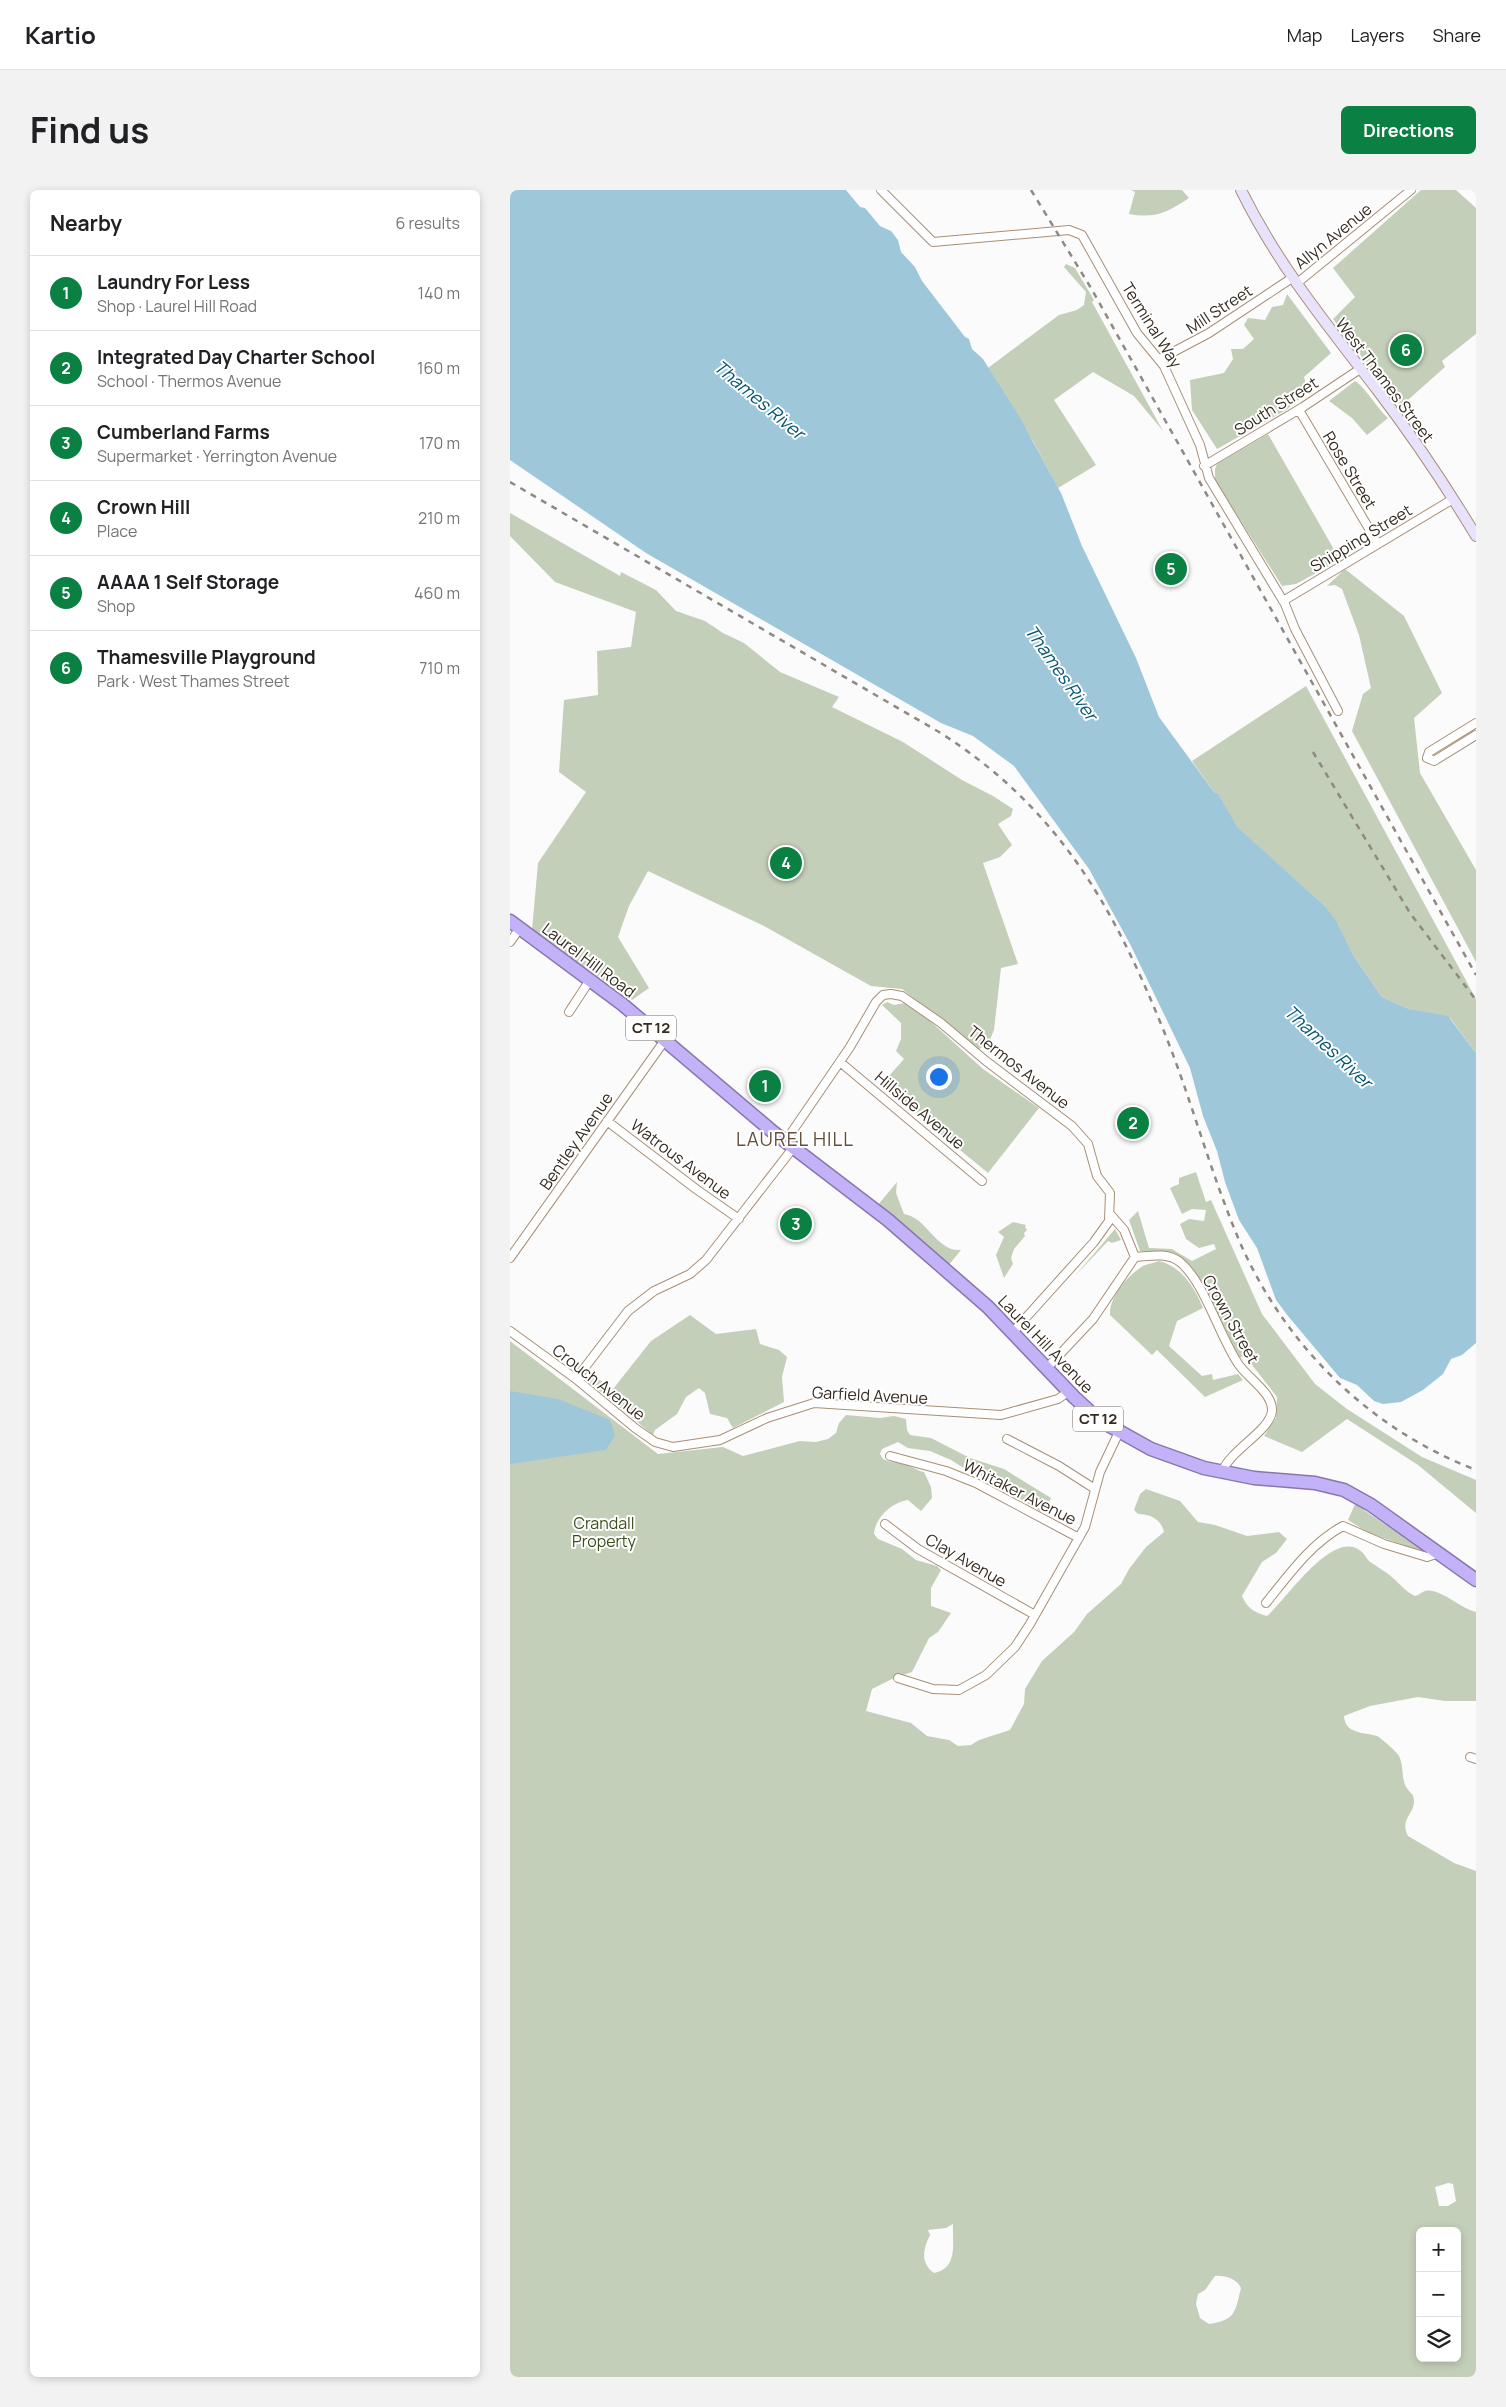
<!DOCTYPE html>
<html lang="en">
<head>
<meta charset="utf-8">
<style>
  :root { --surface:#fff; --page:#f2f2f2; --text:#202124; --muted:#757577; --line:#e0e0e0; --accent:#0b8043 }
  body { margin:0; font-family:Manrope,sans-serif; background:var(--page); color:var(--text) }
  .controls { position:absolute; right:15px; bottom:15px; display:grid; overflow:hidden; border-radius:8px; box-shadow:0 2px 8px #0003 }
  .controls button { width:45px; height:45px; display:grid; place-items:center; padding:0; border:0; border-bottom:1px solid var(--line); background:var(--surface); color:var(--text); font:25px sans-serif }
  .you { position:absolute; left:428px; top:886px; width:18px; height:18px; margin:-12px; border:4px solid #fff; border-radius:50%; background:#1a73e8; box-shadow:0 0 0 8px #1a73e833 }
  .badge { display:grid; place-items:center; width:32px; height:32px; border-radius:50%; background:var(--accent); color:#fff; font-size:16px; font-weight:700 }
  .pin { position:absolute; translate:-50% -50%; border:2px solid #fff; box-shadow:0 1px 5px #0006 }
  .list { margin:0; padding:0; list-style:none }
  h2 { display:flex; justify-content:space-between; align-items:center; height:65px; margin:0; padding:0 20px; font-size:21px }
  h2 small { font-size:16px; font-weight:400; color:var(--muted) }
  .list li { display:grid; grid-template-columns:32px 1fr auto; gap:15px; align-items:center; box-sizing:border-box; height:75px; padding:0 20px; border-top:1px solid var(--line) }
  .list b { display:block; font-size:19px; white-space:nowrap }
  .list p { margin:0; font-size:16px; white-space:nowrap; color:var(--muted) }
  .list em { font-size:16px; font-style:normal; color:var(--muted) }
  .icon { flex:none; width:28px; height:28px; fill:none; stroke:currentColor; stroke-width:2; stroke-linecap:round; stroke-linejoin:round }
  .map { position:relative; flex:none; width:966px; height:2187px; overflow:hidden; border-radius:8px }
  header { display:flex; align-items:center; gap:30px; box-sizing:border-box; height:70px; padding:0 25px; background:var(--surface); border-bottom:1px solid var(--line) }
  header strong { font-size:24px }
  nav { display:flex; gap:28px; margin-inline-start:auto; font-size:18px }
  .intro { display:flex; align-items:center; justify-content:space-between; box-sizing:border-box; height:120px; padding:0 30px }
  h1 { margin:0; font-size:35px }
  .button { padding:12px 22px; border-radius:8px; background:var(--accent); color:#fff; font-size:18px; font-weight:700 }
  main { display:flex; gap:30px; padding:0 30px }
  aside { flex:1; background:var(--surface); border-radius:8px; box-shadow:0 2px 8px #0003 }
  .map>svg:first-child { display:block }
  .green { fill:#c4cfb9; fill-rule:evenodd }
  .water { fill:#9ec7da }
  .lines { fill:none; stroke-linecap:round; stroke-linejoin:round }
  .minor-casing { stroke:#a88f76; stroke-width:10 }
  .secondary-casing { stroke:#a88f76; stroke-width:12 }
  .trunk-casing { stroke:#8976ac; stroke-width:15 }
  .minor { stroke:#fff; stroke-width:8 }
  .secondary { stroke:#e9e2fd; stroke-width:10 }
  .trunk { stroke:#c4b2f8; stroke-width:12 }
  .rail { stroke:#8e8983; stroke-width:2.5; stroke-dasharray:6 6; stroke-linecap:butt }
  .labels { text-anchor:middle; stroke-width:4; stroke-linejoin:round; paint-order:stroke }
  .shield { fill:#fff; stroke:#726b63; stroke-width:1 }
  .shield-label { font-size:15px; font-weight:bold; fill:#352b20 }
  .street-label { font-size:16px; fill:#352b20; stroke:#fff }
  .park-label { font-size:16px; fill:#3a4f1a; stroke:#fff }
  .water-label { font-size:18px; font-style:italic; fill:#045671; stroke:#fff }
  .quarter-label { font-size:19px; letter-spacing:1px; fill:#654e37; stroke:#fff }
</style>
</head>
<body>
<header>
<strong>Kartio</strong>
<nav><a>Map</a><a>Layers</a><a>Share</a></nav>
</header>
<div class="intro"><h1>Find us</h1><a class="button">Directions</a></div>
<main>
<aside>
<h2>Nearby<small>6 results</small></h2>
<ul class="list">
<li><span class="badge">1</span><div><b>Laundry For Less</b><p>Shop · Laurel Hill Road</p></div><em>140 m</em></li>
<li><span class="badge">2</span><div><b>Integrated Day Charter School</b><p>School · Thermos Avenue</p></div><em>160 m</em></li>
<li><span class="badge">3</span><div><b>Cumberland Farms</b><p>Supermarket · Yerrington Avenue</p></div><em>170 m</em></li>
<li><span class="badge">4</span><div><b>Crown Hill</b><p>Place</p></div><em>210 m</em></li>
<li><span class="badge">5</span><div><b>AAAA 1 Self Storage</b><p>Shop</p></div><em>460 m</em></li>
<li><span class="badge">6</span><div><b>Thamesville Playground</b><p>Park · West Thames Street</p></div><em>710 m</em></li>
</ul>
</aside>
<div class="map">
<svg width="966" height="2187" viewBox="0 0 966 2187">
  <rect width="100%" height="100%" fill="#fbfbfb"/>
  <path class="green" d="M621 0H672L679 8C658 22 645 29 619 24L625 2Z
    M911 0H946L966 18V144L932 171 935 177 890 217 823 129 845 107 823 78Z
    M556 74 565 78 584 110 582 112 653 241 624 206 583 182 544 210 586 275 548 298 523 251 478 178 549 125 567 120 574 115 576 102 554 77Z
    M777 104 821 163 794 187 798 202 776 220 707 259 682 220 680 190 714 183 723 169 721 159H733L744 149 734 135 738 128 755 130 762 117 773 115Z
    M845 191C855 197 867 218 878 228L857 245 842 228 819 211Z
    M758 244 830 370 786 394 772 396 705 290V279L707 274Z
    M0 323 110 386 111 382 146 400 166 421 195 431 213 443 234 453 270 482 329 507 322 517 393 552 452 590 483 606 503 619 501 626 488 634 502 655 490 667 473 673 508 774 491 778 484 840 479 852 468 860 392 799 361 796 254 736 138 681 119 716 108 747 139 798 122 810 22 740 28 673 76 602 49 582 54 510 88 505 87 461 121 457 126 422 45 392 0 346Z
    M835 379 894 426 932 503 904 528 910 583 966 680V772L842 541 853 504 861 498 849 445 832 399 825 395 817 396Z
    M796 496 966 809V863L940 828 899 819 872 807 843 765 815 716 726 637 708 603 704 602 682 571Z
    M377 812 384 815 395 813 408 820 473 879 529 918 478 983 371 895 394 869 386 861 391 849V833L372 815Z
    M686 982 696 1012 701 1010 752 1124 805 1194 837 1219 912 1267 966 1290V1323L908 1275 837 1229 792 1262 754 1246 766 1228 767 1207 735 1166 729 1168 722 1158 691 1096 655 1062 630 1061 619 1030 628 1021 639 1058 662 1059 682 1071 706 1059 704 1054 689 1058 676 1049 670 1034 679 1029 694 1031 696 1020 682 1019 672 1024 660 998 669 994V988Z
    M387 992 386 1003 394 1024C417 1027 426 1062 451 1060L438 1076 367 1016Z
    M503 1032 516 1035 515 1037 517 1040 514 1043 515 1046 504 1059 501 1068 503 1074 494 1088 486 1065 494 1047 488 1042Z
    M605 1039 611 1050 602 1053 598 1051 565 1086Z
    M649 1071C671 1076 685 1098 693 1118L667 1131 659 1156 692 1186 702 1184 703 1190 728 1184 733 1190 695 1207 647 1160 642 1165 600 1125C599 1107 618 1085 633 1076 637 1074 644 1073 649 1071Z
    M180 1125 206 1144 246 1139 250 1154 269 1160 277 1167 272 1187 274 1212 223 1238 217 1228 200 1224 195 1203 189 1198 176 1207 167 1224 145 1240 143 1245 79 1192 78 1182 103 1199 141 1151Z
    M0 1151 148 1264 213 1257 233 1266 290 1251 306 1252 318 1249 326 1243 329 1233 336 1225 370 1228 384 1226 396 1229 397 1240 400 1245 421 1248 460 1268 494 1279 541 1308 536 1321 531 1322 476 1287 460 1282 441 1270 420 1261 398 1258 388 1252 372 1259 370 1264 373 1269C380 1273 387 1272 394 1274 401 1276 406 1280 414 1282L421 1297 422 1308 411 1321 398 1310C382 1312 365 1328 364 1344L368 1349 392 1359 406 1370 427 1376 431 1380 421 1398V1416L441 1423 428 1442 419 1448 402 1482 384 1488 362 1499 356 1521 401 1533 417 1546 439 1550 448 1556 461 1555 469 1550 500 1540 514 1514 515 1499 532 1471 564 1442 577 1424 611 1394 619 1379 636 1357 654 1342C651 1329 640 1324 628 1324L624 1320 630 1304 636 1299 670 1311 688 1332 705 1335 737 1346 769 1342 777 1349 766 1363 752 1372 732 1406C737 1418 745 1423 757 1426 775 1412 823 1336 852 1362 855 1365 856 1368 859 1371 867 1377 877 1382 884 1389 891 1395 896 1402 905 1406 909 1405 912 1402 915 1401 929 1397 951 1419 966 1422V1511H935L908 1507 860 1516 834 1526C835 1544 853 1542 867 1546 870 1547 888 1563 889 1566 894 1576 891 1587 896 1597 899 1602 904 1604 904 1610 905 1625 889 1628 898 1646L944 1673 966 1681V2187H0ZM938 1993 943 1994 946 2011 938 2016H929L925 1997ZM443 2034C442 2052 449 2078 424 2083 410 2073 413 2059 420 2045L418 2040 436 2038ZM910 2041H947V2168H910ZM705 2086C715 2085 727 2089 731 2098 725 2122 726 2130 699 2134L690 2128 686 2114 688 2104 695 2100Z
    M845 1314 917 1363 859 1343 838 1330Z"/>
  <path class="water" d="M0 0H336L350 17 355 18 370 36 381 41 388 50 391 62 405 77 412 91 455 147 459 149 462 159 473 169 509 226 551 303 572 356 626 468 649 527 704 602 708 603 727 637 815 716 826 731 843 765 872 807 899 819 938 826 966 863V1153L952 1165 941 1169 933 1184 913 1200 891 1212 873 1214 864 1211 847 1195 830 1188 778 1126 766 1110 747 1058 729 1030 715 992 707 961 693 926 680 878 620 754 579 679 504 576 463 546 431 533 136 363 0 270Z
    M0 1201 48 1209 100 1230 105 1245 96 1260 0 1274Z"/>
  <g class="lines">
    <defs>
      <path id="minor" d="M371 0 423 52 559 40 572 45 627 143 654 176 690 255 699 288 775 414 785 439 828 521
        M786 94 901 0
        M650 169 699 143 782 88
        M789 220 868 354
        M694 276 793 217 850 179
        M773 411 943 309
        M966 533 919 562 917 568 924 571 966 545
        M0 752 10 738
        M59 822 80 790
        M330 872 472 991
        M97 931 186 999 229 1029
        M275 952 340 857 366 812 373 805 381 804 392 806 431 833 476 871 562 936 578 954 587 986 600 1003 599 1031 584 1052 503 1142
        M600 1024 614 1040 625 1067
        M0 1068 155 850
        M0 1141 66 1189 125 1238 145 1252 163 1257 210 1250 257 1228 304 1213 491 1225 548 1209 558 1202
        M536 1179 583 1129 625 1067C640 1066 657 1062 670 1072 695 1093 709 1146 729 1175 738 1188 763 1203 762 1221 760 1241 720 1260 712 1282
        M66 1189 118 1121 144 1101 180 1084 196 1070 283 958
        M497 1249 549 1276 585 1299
        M380 1266 436 1281 466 1293 569 1348
        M375 1334 408 1359 525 1425
        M756 1413C778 1386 801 1353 833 1336L874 1354 917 1367 929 1363
        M388 1488 423 1499 449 1500 476 1485 505 1457 520 1434 575 1337 590 1282 609 1242
        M960 1567 966 1569"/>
      <path id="secondary" d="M731 0C768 75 817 135 868 201 903 247 936 296 966 346"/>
      <path id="trunk" d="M0 731 112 814 263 942 378 1030 478 1117 564 1207 589 1230 641 1259 694 1278 744 1288 805 1293 834 1300 861 1315 966 1390"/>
    </defs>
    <use href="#minor" class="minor-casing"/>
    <use href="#secondary" class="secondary-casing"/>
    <use href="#trunk" class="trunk-casing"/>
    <use href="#minor" class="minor"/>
    <use href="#secondary" class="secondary"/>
    <use href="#trunk" class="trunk"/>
    <path class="rail" d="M521 0 581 98 966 785
      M0 292 429 542C546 616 602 713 653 839 682 910 701 986 732 1057 778 1159 862 1240 966 1280
      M803 562 900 723 966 810"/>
  </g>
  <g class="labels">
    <g class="shield">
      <rect x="116" y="825.5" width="50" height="25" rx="4"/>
      <rect x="563" y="1216.5" width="50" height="25" rx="4"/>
    </g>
    <g class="shield-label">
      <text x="141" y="843">CT 12</text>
      <text x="588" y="1234">CT 12</text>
    </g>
    <g class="street-label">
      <text transform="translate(823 46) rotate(-39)" y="6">Allyn Avenue</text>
      <text transform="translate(709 119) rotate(-33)" y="6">Mill Street</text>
      <text transform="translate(642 135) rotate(58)" y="6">Terminal Way</text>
      <text transform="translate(875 190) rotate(53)" y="6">West Thames Street</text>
      <text transform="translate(766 216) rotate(-32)" y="6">South Street</text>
      <text transform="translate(840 280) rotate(59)" y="6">Rose Street</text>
      <text transform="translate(851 348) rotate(-31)" y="6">Shipping Street</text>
      <text transform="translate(79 770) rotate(37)" y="6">Laurel Hill Road</text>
      <text transform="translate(509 877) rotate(38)" y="6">Thermos Avenue</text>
      <text transform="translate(410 920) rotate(40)" y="6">Hillside Avenue</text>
      <text transform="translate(66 951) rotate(-55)" y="6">Bentley Avenue</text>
      <text transform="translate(171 969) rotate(37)" y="6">Watrous Avenue</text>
      <text transform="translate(721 1129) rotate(61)" y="6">Crown Street</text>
      <text transform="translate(536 1154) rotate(46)" y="6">Laurel Hill Avenue</text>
      <text transform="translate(89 1192) rotate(38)" y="6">Crouch Avenue</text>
      <text transform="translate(360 1205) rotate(3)" y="6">Garfield Avenue</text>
      <text transform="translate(510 1302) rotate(27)" y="6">Whitaker Avenue</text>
      <text transform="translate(456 1370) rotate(30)" y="6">Clay Avenue</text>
    </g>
    <g class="park-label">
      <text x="94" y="1339">Crandall<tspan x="94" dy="18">Property</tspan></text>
    </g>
    <g class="water-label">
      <text transform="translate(249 210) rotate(40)" y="6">Thames River</text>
      <text transform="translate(551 483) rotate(55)" y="6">Thames River</text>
      <text transform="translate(818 857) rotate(43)" y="6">Thames River</text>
    </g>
    <g class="quarter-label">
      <text x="285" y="956">LAUREL HILL</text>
    </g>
  </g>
</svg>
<div class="controls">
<button>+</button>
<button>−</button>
<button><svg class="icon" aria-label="layers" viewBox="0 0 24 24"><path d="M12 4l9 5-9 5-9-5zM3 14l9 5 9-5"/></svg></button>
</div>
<div class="you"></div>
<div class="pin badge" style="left:255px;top:896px">1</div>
<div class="pin badge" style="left:623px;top:933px">2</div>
<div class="pin badge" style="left:286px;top:1034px">3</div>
<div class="pin badge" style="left:276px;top:673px">4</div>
<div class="pin badge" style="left:661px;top:379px">5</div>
<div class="pin badge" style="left:896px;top:160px">6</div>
</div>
</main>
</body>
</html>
